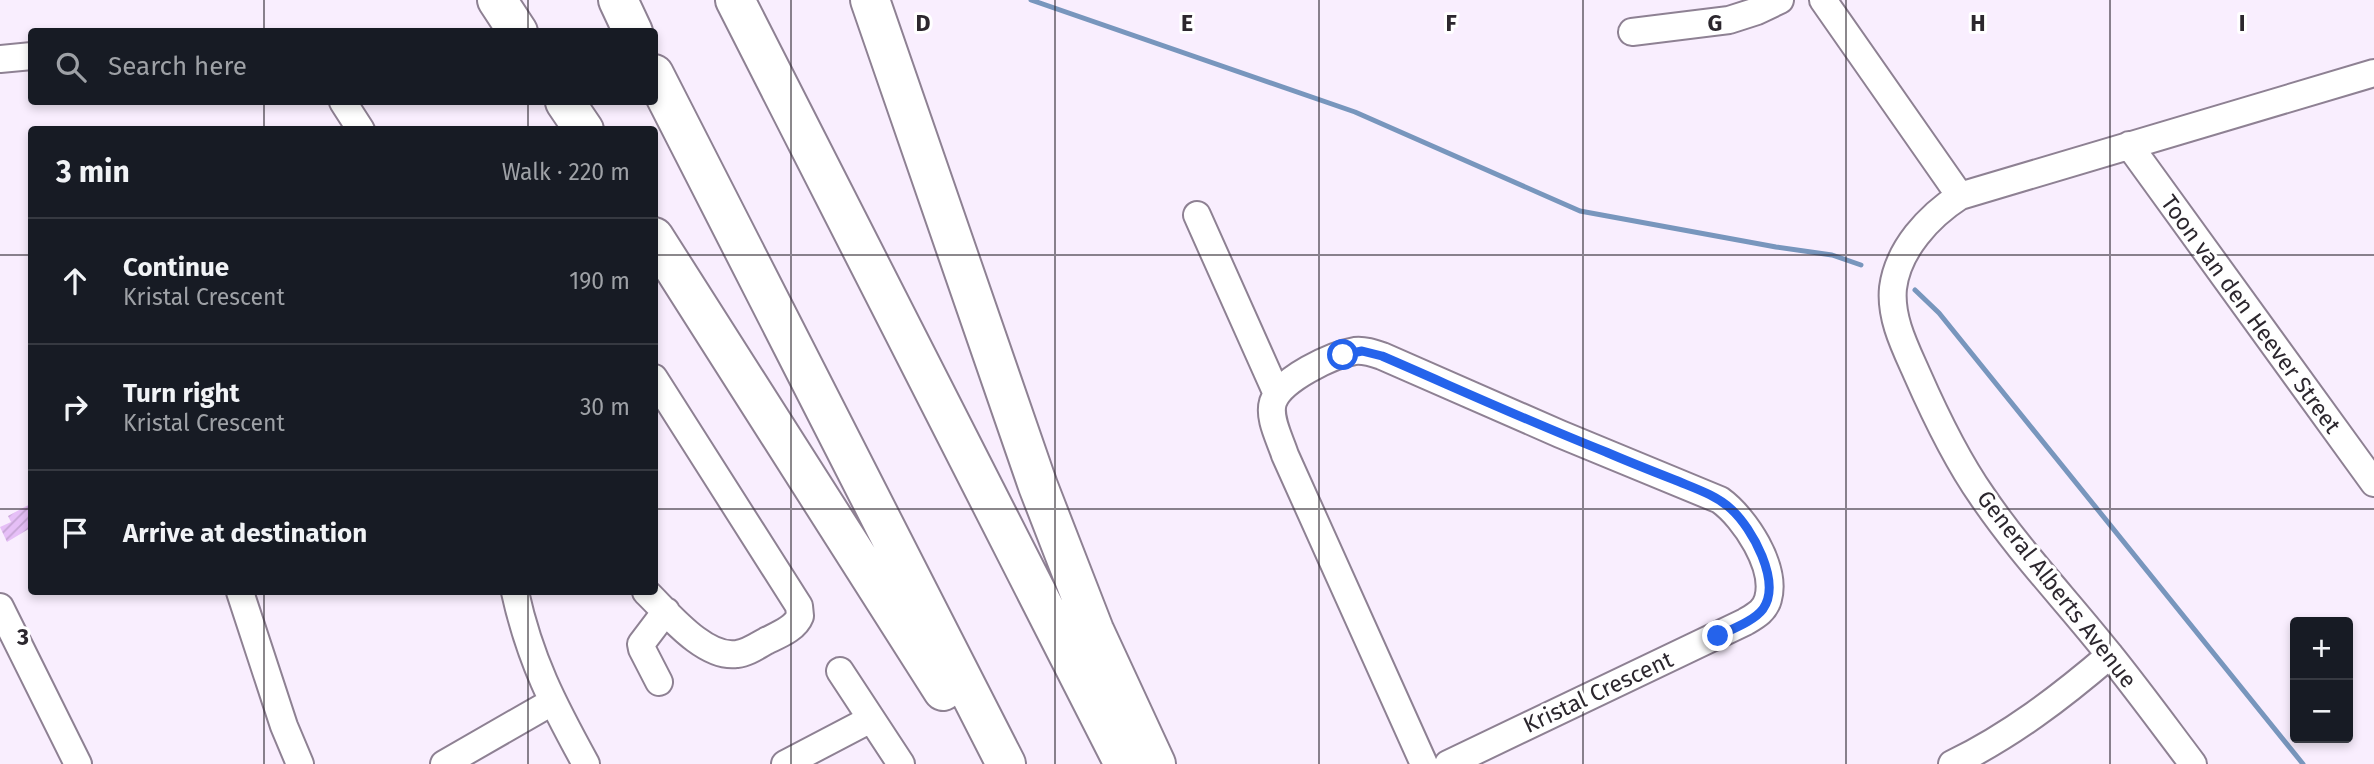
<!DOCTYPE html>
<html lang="en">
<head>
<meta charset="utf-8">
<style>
  :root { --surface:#171b24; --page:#242831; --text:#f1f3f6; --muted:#9ea1a6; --line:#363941 }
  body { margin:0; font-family:"Fira Sans",sans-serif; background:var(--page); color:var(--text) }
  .controls { position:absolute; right:21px; bottom:21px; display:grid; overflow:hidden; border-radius:7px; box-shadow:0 4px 10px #0003 }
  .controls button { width:63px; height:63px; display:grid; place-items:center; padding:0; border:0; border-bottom:2px solid var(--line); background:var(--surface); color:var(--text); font:35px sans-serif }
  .stop { position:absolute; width:21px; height:21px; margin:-16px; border:5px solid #2563eb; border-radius:50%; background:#fff }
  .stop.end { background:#2563eb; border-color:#fff; box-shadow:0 2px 7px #0008 }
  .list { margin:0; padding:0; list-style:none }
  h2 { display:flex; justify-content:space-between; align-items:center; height:91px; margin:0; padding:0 28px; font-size:30px }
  h2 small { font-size:23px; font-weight:400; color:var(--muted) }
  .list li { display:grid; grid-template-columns:46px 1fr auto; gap:21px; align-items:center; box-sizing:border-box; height:126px; padding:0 28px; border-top:2px solid var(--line) }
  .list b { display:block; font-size:26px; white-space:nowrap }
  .list p { margin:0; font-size:23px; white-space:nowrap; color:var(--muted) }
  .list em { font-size:23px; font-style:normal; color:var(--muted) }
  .icon { flex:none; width:38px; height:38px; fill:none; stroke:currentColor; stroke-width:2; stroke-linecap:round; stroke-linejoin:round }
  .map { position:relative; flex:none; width:2374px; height:764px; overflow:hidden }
  .search { position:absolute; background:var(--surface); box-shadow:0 4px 10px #0003; left:28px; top:28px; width:630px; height:77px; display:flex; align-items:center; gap:18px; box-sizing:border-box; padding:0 24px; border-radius:7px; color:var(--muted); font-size:26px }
  .panel { position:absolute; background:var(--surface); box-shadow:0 4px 10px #0003; left:28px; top:126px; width:630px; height:469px; border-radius:7px }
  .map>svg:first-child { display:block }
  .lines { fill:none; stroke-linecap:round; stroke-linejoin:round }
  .stream { stroke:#7896bd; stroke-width:5 }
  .building { fill:url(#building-hatch) }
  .minor-casing { stroke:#8e8193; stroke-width:30 }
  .highway-casing { stroke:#8e8193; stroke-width:42 }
  .minor { stroke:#fff; stroke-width:26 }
  .highway { stroke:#fff; stroke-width:38 }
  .route { stroke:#2563eb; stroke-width:9 }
  .grid { fill:none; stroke:#2c272e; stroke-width:2; stroke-opacity:0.55 }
  .labels { text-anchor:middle; stroke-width:6; stroke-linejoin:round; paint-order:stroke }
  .street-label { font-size:23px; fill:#2c272e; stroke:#fff }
  .grid-label { font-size:23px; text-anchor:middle; font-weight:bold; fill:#2c272e; stroke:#fff; stroke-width:6; stroke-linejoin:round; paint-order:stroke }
</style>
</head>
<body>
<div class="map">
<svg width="2374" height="764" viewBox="0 0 2374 764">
  <defs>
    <pattern id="building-hatch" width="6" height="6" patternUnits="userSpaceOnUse" patternTransform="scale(1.75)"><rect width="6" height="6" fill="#e6bff7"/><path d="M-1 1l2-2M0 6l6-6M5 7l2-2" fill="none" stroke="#c5a4d4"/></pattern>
  </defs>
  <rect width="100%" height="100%" fill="#f9eefe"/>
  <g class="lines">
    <path class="stream" d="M1031 0 1355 112 1580 211 1776 247 1832 255 1861 265
      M1915 290 1939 313 2303 764"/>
  </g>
  <path class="building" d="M32 503V527L7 542 0 527 11 522 8 516Z"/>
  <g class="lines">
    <defs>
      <path id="minor" d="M1823 0 1960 196
        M1632 32 1729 20 1757 11 1780 0
        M0 59 32 56
        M343 102 361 130
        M2129 145 2374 483
        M1197 215 1277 394
        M240 592 284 726 300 764
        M515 592C530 660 553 704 586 764
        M646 592C667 612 704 659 737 654 747 653 757 646 766 641 778 635 795 629 800 616L799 606 654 378
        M0 607 78 764
        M840 671 901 764
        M659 682 642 649 641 644 666 611
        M444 764 552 702
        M785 764 871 719
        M1424 764 1285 455C1280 439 1268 418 1273 402 1281 379 1332 355 1355 351 1364 350 1373 353 1382 356L1560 434 1720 500C1745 518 1777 567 1768 599 1765 611 1755 616 1745 622L1448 764
        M1952 764C2010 736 2061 697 2110 655
        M2193 764C2165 727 2138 690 2109 654 2067 601 2020 552 1982 496 1956 459 1935 415 1917 374 1905 347 1890 318 1893 288 1898 249 1929 216 1960 196L2374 73"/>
      <path id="highway" d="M497 0 518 32
        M618 0 633 32
        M735 0 1124 764
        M870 0 1038 486 1094 630 1156 764
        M654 74 1006 764
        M565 102 584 130
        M654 237 943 691"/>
    </defs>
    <use href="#minor" class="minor-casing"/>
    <use href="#highway" class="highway-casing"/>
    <use href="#minor" class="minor"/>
    <use href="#highway" class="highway"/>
  </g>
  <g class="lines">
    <path class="route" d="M1343 355 1362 351 1382 356C1456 388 1530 422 1606 452 1629 462 1652 471 1675 480 1694 488 1716 495 1731 509 1752 528 1782 582 1763 609 1754 621 1732 629 1718 636"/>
  </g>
  <path class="grid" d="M264 0V32M528 0V32M791 0V764M1055 0V764M1319 0V764M1583 0V764M1846 0V764M2110 0V764M264 102V130M528 102V130M0 255H32M654 255H2374M0 509H32M654 509H2374M264 592V764M528 592V764"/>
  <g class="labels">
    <g class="street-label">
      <text transform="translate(2251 314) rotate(54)" y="8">Toon van den Heever Street</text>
      <text transform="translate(2057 589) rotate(52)" y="8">General Alberts Avenue</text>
      <text transform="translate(1598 692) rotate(-25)" y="8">Kristal Crescent</text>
    </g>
  </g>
  <g class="grid-label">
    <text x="923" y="31">D</text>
    <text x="1187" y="31">E</text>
    <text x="1451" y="31">F</text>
    <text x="1715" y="31">G</text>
    <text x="1978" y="31">H</text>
    <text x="2242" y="31">I</text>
    <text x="23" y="645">3</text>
  </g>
</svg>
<div class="controls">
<button>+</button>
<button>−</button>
</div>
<div class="stop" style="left:1343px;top:355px"></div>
<div class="stop end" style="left:1718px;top:636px"></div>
<div class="search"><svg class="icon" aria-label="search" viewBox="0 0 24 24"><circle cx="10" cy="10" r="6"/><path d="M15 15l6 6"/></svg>Search here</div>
<section class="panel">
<h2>3 min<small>Walk · 220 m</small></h2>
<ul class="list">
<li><svg class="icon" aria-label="ahead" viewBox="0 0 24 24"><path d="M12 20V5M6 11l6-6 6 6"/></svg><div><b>Continue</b><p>Kristal Crescent</p></div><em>190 m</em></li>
<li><svg class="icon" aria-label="right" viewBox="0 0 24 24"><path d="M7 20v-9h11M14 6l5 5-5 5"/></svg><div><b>Turn right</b><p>Kristal Crescent</p></div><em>30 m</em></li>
<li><svg class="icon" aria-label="arrive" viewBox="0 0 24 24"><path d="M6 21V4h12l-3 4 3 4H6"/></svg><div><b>Arrive at destination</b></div></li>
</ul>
</section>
</div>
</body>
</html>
